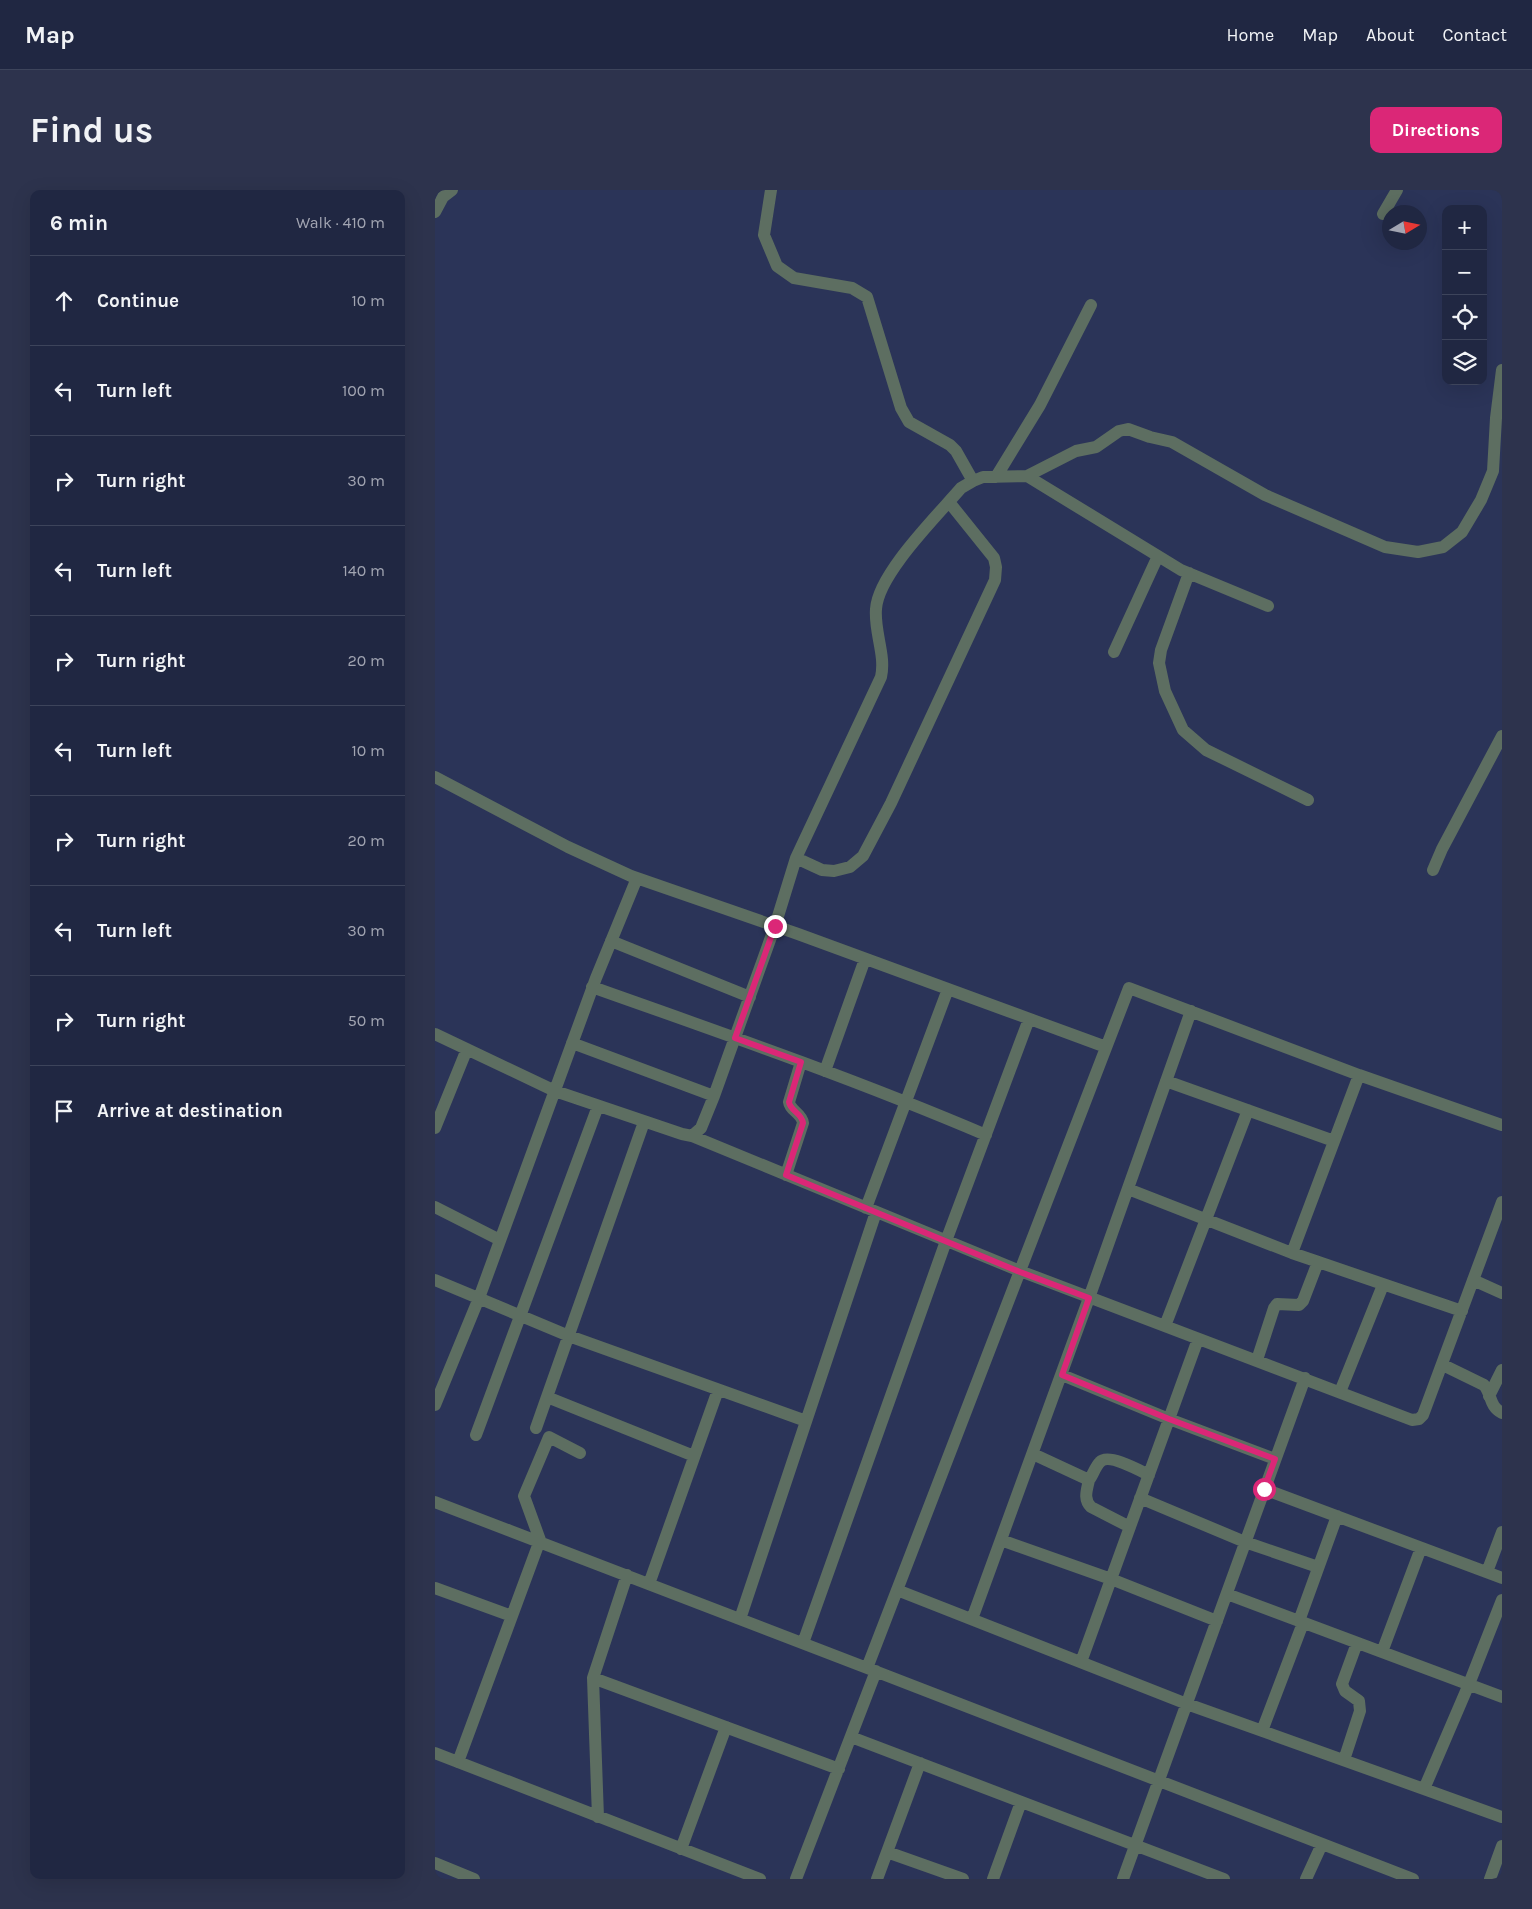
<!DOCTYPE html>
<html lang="en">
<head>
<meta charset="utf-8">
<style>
  :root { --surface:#202742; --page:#2d334d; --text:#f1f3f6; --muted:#a2a5b2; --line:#3d445b; --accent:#db2777 }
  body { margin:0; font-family:Karla,sans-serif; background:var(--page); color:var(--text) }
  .controls { position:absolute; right:15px; top:15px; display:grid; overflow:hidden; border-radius:10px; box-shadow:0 5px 20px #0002 }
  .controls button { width:45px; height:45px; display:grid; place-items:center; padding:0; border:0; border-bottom:1px solid var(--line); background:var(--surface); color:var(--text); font:25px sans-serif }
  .compass { position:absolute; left:947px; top:15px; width:45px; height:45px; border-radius:50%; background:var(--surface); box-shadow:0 5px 20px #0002; rotate:80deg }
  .stop { position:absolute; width:15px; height:15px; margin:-11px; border:4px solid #db2777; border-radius:50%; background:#fff }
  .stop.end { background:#db2777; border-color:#fff; box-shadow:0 1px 5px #0008 }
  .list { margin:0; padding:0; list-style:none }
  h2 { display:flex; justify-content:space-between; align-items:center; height:65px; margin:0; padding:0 20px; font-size:21px }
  h2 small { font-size:16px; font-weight:400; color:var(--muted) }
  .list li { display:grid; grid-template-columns:32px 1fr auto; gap:15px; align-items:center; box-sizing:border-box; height:90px; padding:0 20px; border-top:1px solid var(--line) }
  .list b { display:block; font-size:19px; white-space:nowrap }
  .list em { font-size:16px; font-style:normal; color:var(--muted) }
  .icon { flex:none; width:28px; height:28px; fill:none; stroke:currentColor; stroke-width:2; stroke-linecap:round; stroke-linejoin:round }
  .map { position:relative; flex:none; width:1067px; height:1689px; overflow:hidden; border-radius:10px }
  header { display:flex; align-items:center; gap:30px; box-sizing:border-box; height:70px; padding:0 25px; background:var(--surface); border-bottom:1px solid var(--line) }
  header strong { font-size:24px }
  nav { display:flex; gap:28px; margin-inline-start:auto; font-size:18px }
  .intro { display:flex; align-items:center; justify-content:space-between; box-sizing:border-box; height:120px; padding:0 30px }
  h1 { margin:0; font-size:35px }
  .button { padding:12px 22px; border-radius:10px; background:var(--accent); color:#fff; font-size:18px; font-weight:700 }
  main { display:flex; gap:30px; padding:0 30px }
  aside { flex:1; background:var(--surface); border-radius:10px; box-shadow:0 5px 20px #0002 }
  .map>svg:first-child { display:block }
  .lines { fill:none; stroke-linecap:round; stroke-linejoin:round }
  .minor { stroke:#5d6e61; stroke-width:12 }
  .route { stroke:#db2777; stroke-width:6 }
</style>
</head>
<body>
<header>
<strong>Map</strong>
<nav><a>Home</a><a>Map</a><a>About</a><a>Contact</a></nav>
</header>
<div class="intro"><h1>Find us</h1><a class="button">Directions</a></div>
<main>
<aside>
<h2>6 min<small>Walk · 410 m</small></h2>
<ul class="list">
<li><svg class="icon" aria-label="ahead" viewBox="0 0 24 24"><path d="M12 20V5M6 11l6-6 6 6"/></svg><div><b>Continue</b></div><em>10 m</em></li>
<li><svg class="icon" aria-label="left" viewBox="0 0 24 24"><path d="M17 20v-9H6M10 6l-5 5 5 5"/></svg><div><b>Turn left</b></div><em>100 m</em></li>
<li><svg class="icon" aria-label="right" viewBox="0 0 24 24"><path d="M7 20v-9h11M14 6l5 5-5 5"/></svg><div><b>Turn right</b></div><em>30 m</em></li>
<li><svg class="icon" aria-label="left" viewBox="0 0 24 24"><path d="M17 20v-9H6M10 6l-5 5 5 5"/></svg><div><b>Turn left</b></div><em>140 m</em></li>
<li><svg class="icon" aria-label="right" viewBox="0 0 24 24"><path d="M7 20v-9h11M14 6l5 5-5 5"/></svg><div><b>Turn right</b></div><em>20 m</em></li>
<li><svg class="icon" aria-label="left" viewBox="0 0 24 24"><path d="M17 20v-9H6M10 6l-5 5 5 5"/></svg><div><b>Turn left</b></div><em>10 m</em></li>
<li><svg class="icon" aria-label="right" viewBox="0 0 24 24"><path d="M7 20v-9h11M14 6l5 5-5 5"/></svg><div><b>Turn right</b></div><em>20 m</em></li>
<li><svg class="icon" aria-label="left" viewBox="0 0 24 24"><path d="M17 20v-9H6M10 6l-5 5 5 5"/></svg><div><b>Turn left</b></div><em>30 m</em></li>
<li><svg class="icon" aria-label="right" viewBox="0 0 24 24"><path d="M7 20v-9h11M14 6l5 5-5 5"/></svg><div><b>Turn right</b></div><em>50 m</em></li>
<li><svg class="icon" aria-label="arrive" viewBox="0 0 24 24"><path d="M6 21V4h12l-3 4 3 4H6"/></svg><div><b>Arrive at destination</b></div></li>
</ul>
</aside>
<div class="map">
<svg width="1067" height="1689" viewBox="0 0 1067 1689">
  <rect width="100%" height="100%" fill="#2b3458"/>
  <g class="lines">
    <path class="minor" d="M336 0 329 45 342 76 359 88 417 98 432 107 466 218 474 232 515 255 521 261 538 291
      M0 22 8 7 17 0
      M948 24 962 0
      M592 286 746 380 833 416
      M561 287 605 215 656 115
      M754 383 726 460 724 473 730 501 748 540 771 560 873 610
      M679 462 723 366
      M0 587 133 657 196 686 363 744 671 857
      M361 668 387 680 399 681 415 677 428 666 456 613 560 390 561 377 559 368 514 312
      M998 680 1007 659 1067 546
      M176 751 315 807
      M157 797C290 844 422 890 551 945
      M0 844 120 901 247 944 257 946 266 938 279 906 340 736 361 668 446 487C451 465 439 442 441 419 443 384 502 326 526 298L538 291 548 287 592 286 641 261 661 257 684 241 693 239 715 247 737 252 830 305 950 357 983 362 1008 357 1027 342 1046 310 1058 281 1061 228 1067 180
      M137 853 279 906
      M390 881 430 769
      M731 891 899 951
      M0 938 32 859
      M257 946 585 1081 977 1230 984 1229 988 1225 1067 1012
      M351 985 368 933C367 923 355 921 354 912L366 872
      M693 999 857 1063 1027 1121
      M0 1017 65 1050
      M431 1018 513 799
      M857 1063 924 885
      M0 1090 134 1146 371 1231
      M1038 1090 1067 1103
      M730 1136 813 920
      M822 1170 839 1118 842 1114 864 1115 868 1111 883 1072
      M1008 1175 1049 1195C1057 1205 1054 1216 1067 1223
      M627 1185 734 1229 840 1269
      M905 1202 948 1095
      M1054 1206 1067 1180
      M112 1207 259 1266
      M0 1215 44 1108 161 788 202 688
      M101 1238 209 932
      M41 1245 163 916
      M598 1264 654 1290C658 1285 660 1277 665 1272 673 1263 704 1280 714 1285
      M654 1290C652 1300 648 1309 656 1317L695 1337
      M829 1299 1067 1388
      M705 1308 810 1352 883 1377
      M0 1312 432 1478
      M566 1350 676 1389 782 1431
      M1052 1382 1067 1342
      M214 1394 283 1200
      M0 1398 77 1426
      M462 1400 752 1514 1067 1627
      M792 1404 1067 1507
      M305 1429 441 1022
      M537 1429 654 1108 756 821
      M864 1431 902 1326
      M368 1453 511 1051 594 829
      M947 1462 986 1358
      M646 1472 763 1149
      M158 1488 404 1579
      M827 1541 868 1433
      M416 1547 789 1689
      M0 1563 325 1689
      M909 1570 925 1521 924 1511 910 1501 907 1494 922 1453
      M23 1572 105 1350 89 1306 114 1247 145 1263
      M989 1599 1034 1494 1067 1410
      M163 1627 158 1488 192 1385
      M246 1659 291 1537
      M452 1662 528 1689
      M0 1673 39 1689
      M361 1689 441 1481
      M442 1689 485 1573
      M558 1689 586 1612
      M688 1689 870 1188
      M871 1689 887 1654
      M978 1689 432 1478 694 798 924 885 1067 935
      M1055 1689 1067 1656"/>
  </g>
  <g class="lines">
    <path class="route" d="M340 736 300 848 366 872 354 912C355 921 367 923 368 933L351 985 585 1082 654 1108 627 1185 734 1229 840 1269 829 1299"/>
  </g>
</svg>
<div class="controls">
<button>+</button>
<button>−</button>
<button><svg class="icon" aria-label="locate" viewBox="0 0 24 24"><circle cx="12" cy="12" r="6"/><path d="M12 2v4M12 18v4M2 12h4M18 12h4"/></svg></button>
<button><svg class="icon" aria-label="layers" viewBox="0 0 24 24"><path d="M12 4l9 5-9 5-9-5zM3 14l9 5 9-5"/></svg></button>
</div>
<svg class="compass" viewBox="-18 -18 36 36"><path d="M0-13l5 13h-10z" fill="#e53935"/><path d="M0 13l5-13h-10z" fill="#a2a5b2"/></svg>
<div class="stop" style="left:829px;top:1299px"></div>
<div class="stop end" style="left:340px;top:736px"></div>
</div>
</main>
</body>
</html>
